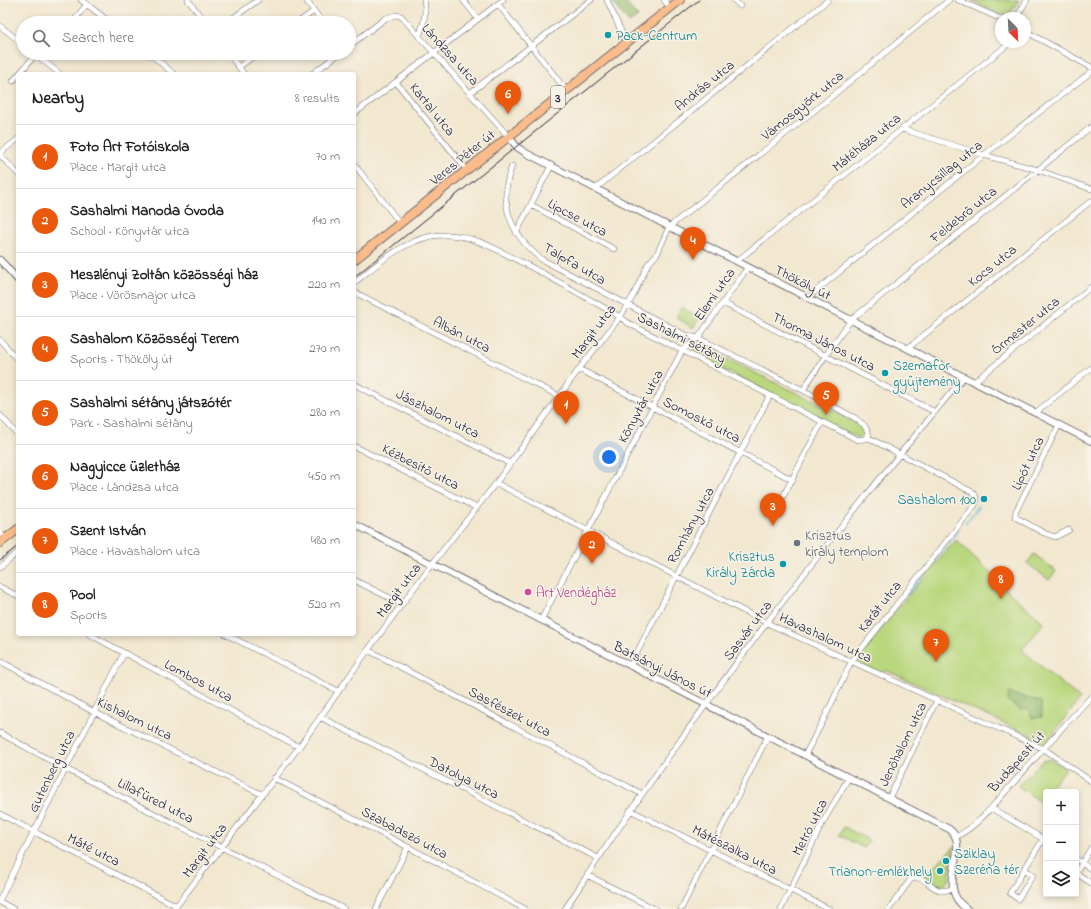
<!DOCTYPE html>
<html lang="en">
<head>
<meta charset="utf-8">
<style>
  :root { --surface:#fff; --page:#f2f2f2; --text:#202124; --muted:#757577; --line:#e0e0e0; --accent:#ea580c }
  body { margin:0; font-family:"Indie Flower",sans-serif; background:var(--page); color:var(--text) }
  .controls { position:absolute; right:12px; bottom:12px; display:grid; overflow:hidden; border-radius:4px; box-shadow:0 2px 6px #0003 }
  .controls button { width:36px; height:36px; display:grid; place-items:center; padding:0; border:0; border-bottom:1px solid var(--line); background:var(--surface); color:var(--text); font:20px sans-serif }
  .compass { position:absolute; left:995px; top:12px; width:36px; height:36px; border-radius:50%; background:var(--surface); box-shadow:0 2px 6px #0003; rotate:156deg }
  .you { position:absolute; left:609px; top:457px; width:14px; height:14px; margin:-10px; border:3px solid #fff; border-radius:50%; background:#1a73e8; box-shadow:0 0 0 6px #1a73e833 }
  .badge { display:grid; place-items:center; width:26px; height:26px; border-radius:50%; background:var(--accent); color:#fff; font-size:13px; font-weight:700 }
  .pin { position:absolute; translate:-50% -33px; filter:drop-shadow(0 1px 2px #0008) }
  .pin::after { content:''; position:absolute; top:21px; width:14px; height:12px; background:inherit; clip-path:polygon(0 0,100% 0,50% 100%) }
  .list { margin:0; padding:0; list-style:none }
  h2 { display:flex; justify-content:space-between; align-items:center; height:52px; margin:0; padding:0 16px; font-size:17px }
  h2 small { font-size:13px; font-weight:400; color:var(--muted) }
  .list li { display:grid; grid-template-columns:26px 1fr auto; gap:12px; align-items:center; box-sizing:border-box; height:64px; padding:0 16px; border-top:1px solid var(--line) }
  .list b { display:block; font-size:15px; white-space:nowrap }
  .list p { margin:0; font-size:13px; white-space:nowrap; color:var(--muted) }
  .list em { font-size:13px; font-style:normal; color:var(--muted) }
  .icon { flex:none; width:22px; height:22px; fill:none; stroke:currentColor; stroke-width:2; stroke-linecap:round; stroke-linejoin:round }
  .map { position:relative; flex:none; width:1091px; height:909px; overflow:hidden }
  .search { position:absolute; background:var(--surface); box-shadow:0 2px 6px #0003; left:16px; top:16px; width:340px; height:44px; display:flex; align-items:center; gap:10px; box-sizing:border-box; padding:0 14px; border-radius:22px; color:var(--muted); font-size:15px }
  .panel { position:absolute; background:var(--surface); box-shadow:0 2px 6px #0003; left:16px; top:72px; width:340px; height:564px; border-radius:4px }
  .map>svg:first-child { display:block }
  .green { fill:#b9d77d; stroke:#6e7c5c }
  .forest { fill:#92b86c; stroke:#5a6d54 }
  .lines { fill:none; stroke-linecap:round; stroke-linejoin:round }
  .stream { stroke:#66c1e4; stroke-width:1.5 }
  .minor-casing { stroke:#6b676f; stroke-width:6 }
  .tertiary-casing { stroke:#6b676f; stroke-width:8 }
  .primary-casing { stroke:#6b676f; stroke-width:10 }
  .minor { stroke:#fff; stroke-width:5 }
  .tertiary { stroke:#fff; stroke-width:6 }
  .primary { stroke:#fabc8b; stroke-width:8 }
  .tram { stroke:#22223b; stroke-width:1 }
  .culture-dot { fill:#0f9aa8; stroke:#f7f3e8; stroke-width:1.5 }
  .worship-dot { fill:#6b7280; stroke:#f7f3e8; stroke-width:1.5 }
  .hotel-dot { fill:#d1479c; stroke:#f7f3e8; stroke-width:1.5 }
  .labels { text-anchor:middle; stroke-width:3; stroke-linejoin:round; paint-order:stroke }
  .shield { fill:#f7f3e8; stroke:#62616f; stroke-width:1 }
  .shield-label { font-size:13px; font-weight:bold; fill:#22223b }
  .culture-label { font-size:14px; fill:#0d838f; stroke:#f7f3e8; text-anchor:start }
  .street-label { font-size:14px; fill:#22223b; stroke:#f7f3e8 }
  .worship-label { font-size:14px; fill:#5b616d; stroke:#f7f3e8; text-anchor:start }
  .hotel-label { font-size:14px; fill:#b23c85; stroke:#f7f3e8; text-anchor:start }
</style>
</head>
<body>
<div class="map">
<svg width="1091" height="909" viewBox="0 0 1091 909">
  <rect width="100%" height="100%" fill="#f7f3e8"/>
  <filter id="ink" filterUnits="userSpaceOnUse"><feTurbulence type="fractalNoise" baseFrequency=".025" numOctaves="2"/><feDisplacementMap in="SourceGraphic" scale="8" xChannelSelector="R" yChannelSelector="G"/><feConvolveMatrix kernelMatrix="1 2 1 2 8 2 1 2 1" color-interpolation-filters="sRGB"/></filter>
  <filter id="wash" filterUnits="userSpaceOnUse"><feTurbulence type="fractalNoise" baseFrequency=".012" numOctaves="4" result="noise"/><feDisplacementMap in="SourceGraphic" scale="16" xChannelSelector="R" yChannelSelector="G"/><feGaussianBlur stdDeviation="0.9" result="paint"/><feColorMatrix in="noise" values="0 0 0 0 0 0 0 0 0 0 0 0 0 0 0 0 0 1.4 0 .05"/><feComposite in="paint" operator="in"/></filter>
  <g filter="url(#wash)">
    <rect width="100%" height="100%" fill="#f2e7cf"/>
    <path class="green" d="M971 0H1019L1007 18Z
      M682 307 699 319 693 328 676 317Z
      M698 345 834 411 862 427 865 432 862 437 858 438 690 353Z
      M956 540 992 574 994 579 1044 623 1022 650 1080 699 1042 748 1029 741 1032 736 885 670 882 674 855 662 905 599Z
      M1034 554 1056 571 1049 580 1027 563Z
      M1051 759 1066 769 1039 801 1018 786 1042 761Z
      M844 827 869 840 864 848 839 835Z
      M954 847 949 880 943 886C936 886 926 882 925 875Z"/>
    <path class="forest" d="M611 0H624L638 17 629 23Z
      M1009 693 1041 702 1042 717 1032 718 1029 709 1021 710 1008 701Z"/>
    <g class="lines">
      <path class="stream" d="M965 524 979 506
        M907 595 959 530"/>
    </g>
  </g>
  <g filter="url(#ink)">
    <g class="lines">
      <defs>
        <path id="minor" d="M81 0 111 23
          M188 0 206 23
          M306 0 323 23
          M463 0 478 19
          M607 0 626 42
          M664 0 670 8
          M734 0 740 6
          M958 0 1001 19
          M498 4 566 90
          M1016 18 1027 0
          M72 23 87 4
          M226 23 258 0
          M297 23 314 11
          M0 26 23 44
          M1025 31 1091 67
          M419 37C423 25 427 13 424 0
          M349 46 386 18 396 15 401 16 509 137
          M34 53 60 74
          M149 53 174 74
          M228 53 244 74
          M44 60 49 53
          M239 67 258 53
          M19 74 36 54
          M312 74 340 53
          M13 81 18 75
          M396 82 467 170
          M470 93 591 0
          M354 114 503 0
          M902 129 984 155 1038 170 1091 189
          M0 153 18 139
          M0 155 18 174
          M354 164 400 223
          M512 166C497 203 511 235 541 259L685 335 698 338 803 390 855 418 864 425 868 432 869 438
          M595 189 828 0
          M531 205 614 249
          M516 233 551 166
          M737 261 1011 42
          M354 283C377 264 402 242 432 236 445 234 459 235 471 239 489 244 505 254 521 262 555 279 587 298 620 317L628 323 858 440 869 438 974 493 977 500 975 505 851 662 826 715 805 755
          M354 292 559 396
          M807 298 984 155 1091 72
          M723 303 935 412
          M0 340 18 360
          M908 348 1091 201
          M579 369 793 480
          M974 382 1091 287
          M354 384 511 464
          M803 390 826 355 851 320 1091 127
          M1035 413 1091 368
          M0 415 18 435
          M1059 425 1016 511 1015 517 1044 533 1055 537 1069 530
          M354 446 477 508
          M496 483 767 623 1044 749 1091 781
          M775 512 822 422
          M0 533 6 539
          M0 567 18 552
          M354 580 402 604
          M0 587 18 596
          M541 620 682 351 698 338 748 267
          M89 634 299 747
          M225 634 338 691
          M368 650 642 794
          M0 661 94 712 261 794
          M630 666 770 395
          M320 717 598 858
          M0 733 66 769 344 909
          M274 778 408 847 525 909
          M889 798 937 700
          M991 808 1045 840
          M630 810 829 909
          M0 814 177 906
          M956 837C979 825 996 802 1013 783 1039 754 1064 725 1091 697
          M1076 859 1091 869
          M1024 869 1033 875 1018 899 1010 893 1043 839
          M1076 873 1091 848
          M1076 873 1091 883
          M587 875 655 909
          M0 899 124 653
          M0 902 13 909
          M174 909 299 747 368 650 432 564 496 483 579 369 620 317 632 298 648 264 657 254 669 227 820 106 949 0
          M376 909 408 847
          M565 909C686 723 821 546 964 377
          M681 909 768 736
          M781 909 823 822 849 777
          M889 909 911 879C924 874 929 888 940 890 944 891 949 890 953 889"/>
        <path id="tertiary" d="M509 137 517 147 526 153 851 320 1091 441
          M0 260 18 280
          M354 524 949 829C973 846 933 887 967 909"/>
        <path id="primary" d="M354 260 680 0
          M0 543 18 529"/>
      </defs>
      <use href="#minor" class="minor-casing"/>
      <use href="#tertiary" class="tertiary-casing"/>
      <use href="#primary" class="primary-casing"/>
      <use href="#minor" class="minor"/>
      <use href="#tertiary" class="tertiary"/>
      <use href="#primary" class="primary"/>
      <path class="tram" d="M354 277 699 0
        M0 560 18 546"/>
    </g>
  </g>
  <g class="culture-dot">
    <circle cx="608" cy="35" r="4"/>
    <circle cx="885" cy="373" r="4"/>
    <circle cx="984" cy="499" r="4"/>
    <circle cx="783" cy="564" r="4"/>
    <circle cx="946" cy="861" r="4"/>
    <circle cx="940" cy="871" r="4"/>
  </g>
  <circle class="worship-dot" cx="797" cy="543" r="4"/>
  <circle class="hotel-dot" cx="528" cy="592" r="4"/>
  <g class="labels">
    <rect class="shield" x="551" y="86" width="14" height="22" rx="3"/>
    <g class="shield-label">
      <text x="558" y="102">3</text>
    </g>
    <g class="culture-label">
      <text x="616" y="40">Pack-Centrum</text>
      <text x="893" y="370">Szemafor<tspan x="893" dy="16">gyűjtemény</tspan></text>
      <text x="976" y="504" text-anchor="end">Sashalom 100</text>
      <text x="775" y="561" text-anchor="end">Krisztus<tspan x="775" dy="16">Király Zárda</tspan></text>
      <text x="954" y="858">Sziklay<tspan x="954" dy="16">Szeréna tér</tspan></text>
      <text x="932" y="876" text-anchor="end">Trianon-emlékhely</text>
    </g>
    <g class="street-label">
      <text transform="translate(451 54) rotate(48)" y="5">Lándzsa utca</text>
      <text transform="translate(704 85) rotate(-39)" y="5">András utca</text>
      <text transform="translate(802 105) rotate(-39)" y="5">Vámosgyörk utca</text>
      <text transform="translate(433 109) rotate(51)" y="5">Kartal utca</text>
      <text transform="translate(866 142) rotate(-39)" y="5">Mátéháza utca</text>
      <text transform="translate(462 157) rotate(-39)" y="5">Veres Péter út</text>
      <text transform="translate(941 174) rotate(-39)" y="5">Aranycsillag utca</text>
      <text transform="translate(963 214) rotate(-39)" y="5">Feldebrő utca</text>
      <text transform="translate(578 217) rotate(28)" y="5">Lipcse utca</text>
      <text transform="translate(575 263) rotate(30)" y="5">Talpfa utca</text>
      <text transform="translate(992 265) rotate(-39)" y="5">Kocs utca</text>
      <text transform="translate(803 282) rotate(27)" y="5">Thököly út</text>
      <text transform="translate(714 294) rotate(-55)" y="5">Elemi utca</text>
      <text transform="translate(1025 325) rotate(-39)" y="5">Őrmester utca</text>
      <text transform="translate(593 331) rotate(-53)" y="5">Margit utca</text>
      <text transform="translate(462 334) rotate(27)" y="5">Albán utca</text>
      <text transform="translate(682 337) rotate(27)" y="5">Sashalmi sétány</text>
      <text transform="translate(824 341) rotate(27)" y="5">Thorma János utca</text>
      <text transform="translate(640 406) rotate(-62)" y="5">Könyvtár utca</text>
      <text transform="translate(438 413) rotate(27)" y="5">Jászhalom utca</text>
      <text transform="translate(702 419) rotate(27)" y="5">Somoskő utca</text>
      <text transform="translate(1027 463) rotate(-64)" y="5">Lipót utca</text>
      <text transform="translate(421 466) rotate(27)" y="5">Kézbesítő utca</text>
      <text transform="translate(690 525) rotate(-62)" y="5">Romhány utca</text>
      <text transform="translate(398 590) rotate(-53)" y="5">Margit utca</text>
      <text transform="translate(879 606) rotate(-52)" y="5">Karát utca</text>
      <text transform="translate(747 630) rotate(-53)" y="5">Sasvár utca</text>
      <text transform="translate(826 637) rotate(25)" y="5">Havashalom utca</text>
      <text transform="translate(663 669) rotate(27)" y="5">Batsányi János út</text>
      <text transform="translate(199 680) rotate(28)" y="5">Lombos utca</text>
      <text transform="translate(510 711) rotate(28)" y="5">Sasfészek utca</text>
      <text transform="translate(135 718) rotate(26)" y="5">Kishalom utca</text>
      <text transform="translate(902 744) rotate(-64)" y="5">Jenőhalom utca</text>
      <text transform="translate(1016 761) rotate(-48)" y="5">Budapesti út</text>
      <text transform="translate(51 771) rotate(-64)" y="5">Gutenberg utca</text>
      <text transform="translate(464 777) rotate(27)" y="5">Datolya utca</text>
      <text transform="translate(156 800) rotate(27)" y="5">Lillafüred utca</text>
      <text transform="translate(809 827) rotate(-63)" y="5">Metró utca</text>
      <text transform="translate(405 832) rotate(28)" y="5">Szabadszó utca</text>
      <text transform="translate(94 849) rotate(27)" y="5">Máté utca</text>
      <text transform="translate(735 849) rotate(27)" y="5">Mátészalka utca</text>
      <text transform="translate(204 850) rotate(-53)" y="5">Margit utca</text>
    </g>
    <g class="worship-label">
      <text x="805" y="540">Krisztus<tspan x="805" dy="16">király templom</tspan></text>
    </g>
    <g class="hotel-label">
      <text x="536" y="597">Art Vendégház</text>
    </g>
  </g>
</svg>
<div class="controls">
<button>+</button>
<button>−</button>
<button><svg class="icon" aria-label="layers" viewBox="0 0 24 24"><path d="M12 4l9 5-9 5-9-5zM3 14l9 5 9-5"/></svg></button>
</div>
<svg class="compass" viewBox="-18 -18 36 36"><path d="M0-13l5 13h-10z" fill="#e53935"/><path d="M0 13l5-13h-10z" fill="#757577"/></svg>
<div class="you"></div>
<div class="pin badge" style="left:566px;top:424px">1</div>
<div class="pin badge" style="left:592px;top:564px">2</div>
<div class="pin badge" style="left:773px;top:526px">3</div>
<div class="pin badge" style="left:693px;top:260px">4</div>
<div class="pin badge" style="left:826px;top:415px">5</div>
<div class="pin badge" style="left:508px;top:114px">6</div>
<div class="pin badge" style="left:936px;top:662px">7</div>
<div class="pin badge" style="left:1001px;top:599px">8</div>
<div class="search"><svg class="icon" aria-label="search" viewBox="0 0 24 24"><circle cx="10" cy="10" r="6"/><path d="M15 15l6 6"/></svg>Search here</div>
<section class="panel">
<h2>Nearby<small>8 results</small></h2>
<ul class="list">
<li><span class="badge">1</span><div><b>Foto Art Fotóiskola</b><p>Place · Margit utca</p></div><em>70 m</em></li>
<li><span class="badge">2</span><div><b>Sashalmi Manoda Óvoda</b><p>School · Könyvtár utca</p></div><em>140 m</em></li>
<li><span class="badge">3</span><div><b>Meszlényi Zoltán közösségi ház</b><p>Place · Vörösmajor utca</p></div><em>220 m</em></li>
<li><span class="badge">4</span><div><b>Sashalom Közösségi Terem</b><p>Sports · Thököly út</p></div><em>270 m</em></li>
<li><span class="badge">5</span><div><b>Sashalmi sétány játszótér</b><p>Park · Sashalmi sétány</p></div><em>280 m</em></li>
<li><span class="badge">6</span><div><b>Nagyicce üzletház</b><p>Place · Lándzsa utca</p></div><em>450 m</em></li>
<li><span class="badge">7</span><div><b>Szent István</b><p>Place · Havashalom utca</p></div><em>480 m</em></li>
<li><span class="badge">8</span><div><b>Pool</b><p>Sports</p></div><em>520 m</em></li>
</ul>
</section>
</div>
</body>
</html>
